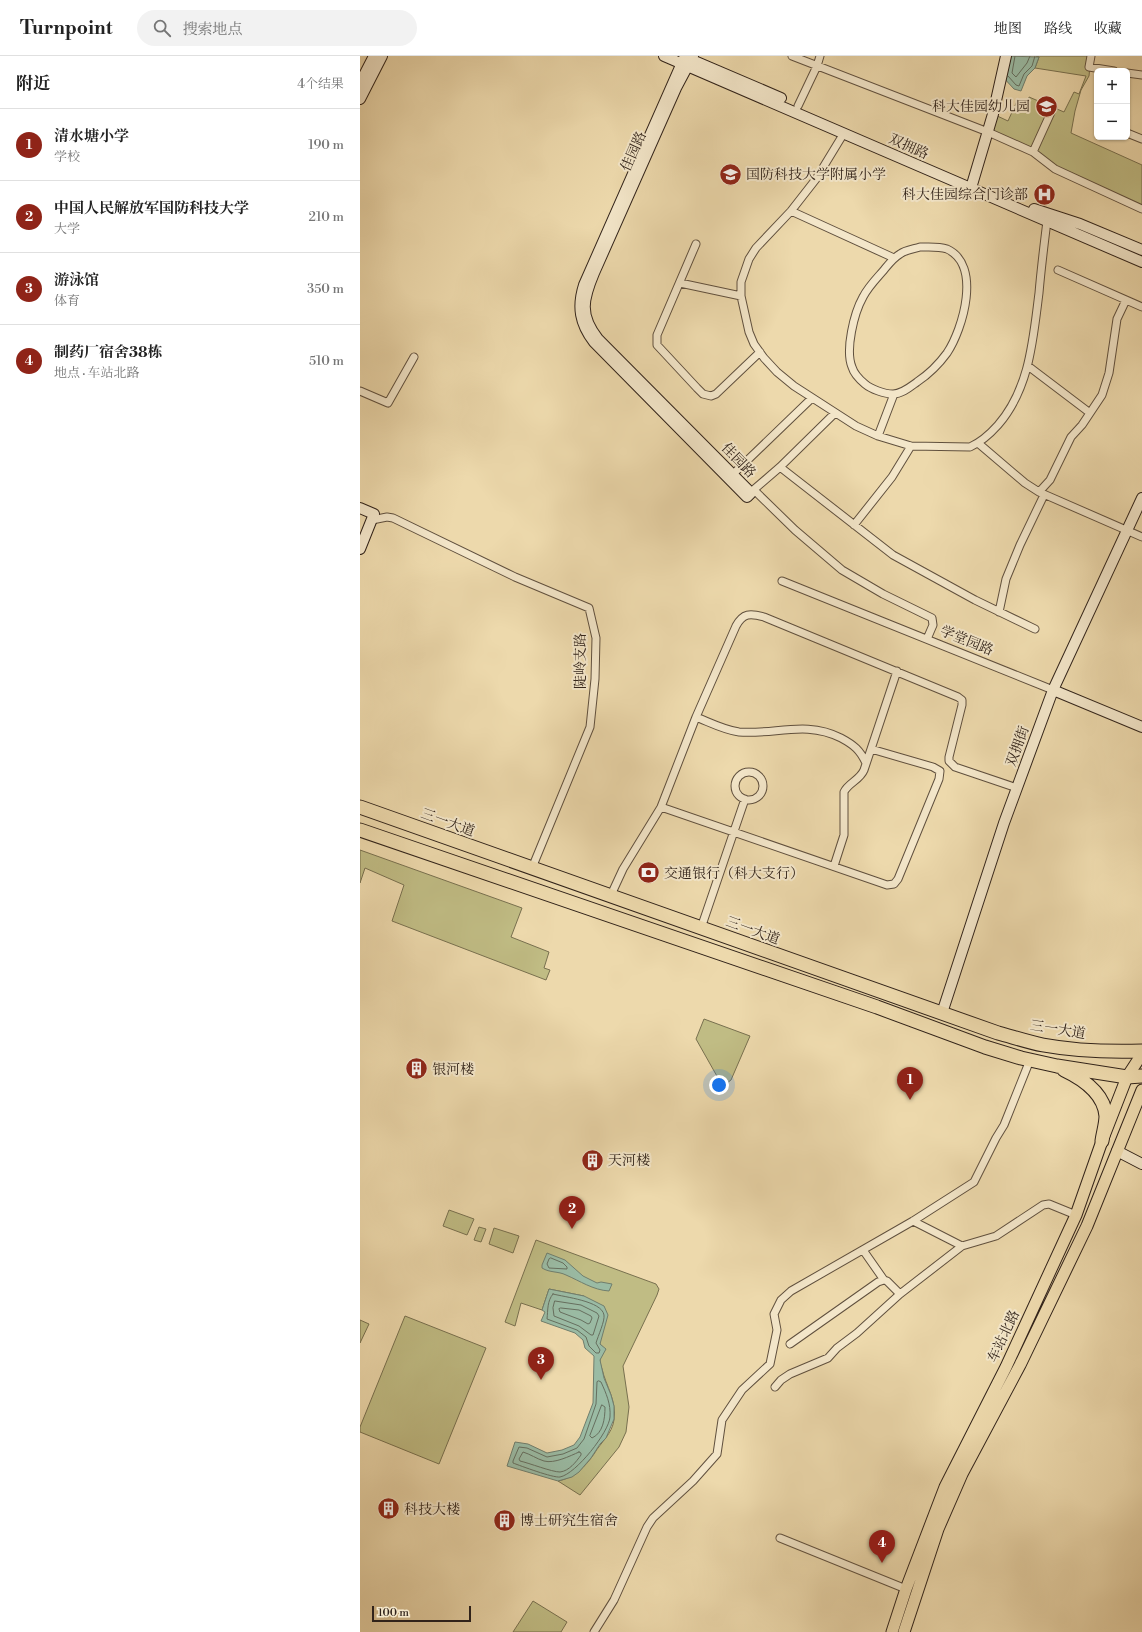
<!DOCTYPE html>
<html lang="zh">
<head>
<meta charset="utf-8">
<style>
  :root { --surface:#fff; --page:#f2f2f2; --text:#222; --muted:#767676; --line:#e0e0e0; --accent:#8f2418 }
  body { margin:0; font-family:"Libre Bodoni","Noto Serif SC",serif; background:var(--page); color:var(--text) }
  .controls { position:absolute; right:12px; top:12px; display:grid; overflow:hidden; border-radius:6px; box-shadow:0 1px 3px #0004 }
  .controls button { width:36px; height:36px; display:grid; place-items:center; padding:0; border:0; border-bottom:1px solid var(--line); background:var(--surface); color:var(--text); font:20px sans-serif }
  .scale { position:absolute; left:12px; bottom:10px; width:99px; box-sizing:border-box; padding-left:4px; border:2px solid #31231a; border-top:0; font-size:11px; line-height:14px; white-space:nowrap; color:#31231a; -webkit-text-stroke:3px #f3e6c9; paint-order:stroke }
  .you { position:absolute; left:359px; top:1029px; width:14px; height:14px; margin:-10px; border:3px solid #fff; border-radius:50%; background:#1a73e8; box-shadow:0 0 0 6px #1a73e833 }
  .badge { display:grid; place-items:center; width:26px; height:26px; border-radius:50%; background:var(--accent); color:#fff; font-size:13px; font-weight:700 }
  .pin { position:absolute; translate:-50% -33px; filter:drop-shadow(0 1px 2px #0008) }
  .pin::after { content:''; position:absolute; top:21px; width:14px; height:12px; background:inherit; clip-path:polygon(0 0,100% 0,50% 100%) }
  .list { margin:0; padding:0; list-style:none }
  h2 { display:flex; justify-content:space-between; align-items:center; height:52px; margin:0; padding:0 16px; font-size:17px }
  h2 small { font-size:13px; font-weight:400; color:var(--muted) }
  .list li { display:grid; grid-template-columns:26px 1fr auto; gap:12px; align-items:center; box-sizing:border-box; height:72px; padding:0 16px; border-top:1px solid var(--line) }
  .list b { display:block; font-size:15px; white-space:nowrap }
  .list p { margin:0; font-size:13px; white-space:nowrap; color:var(--muted) }
  .list em { font-size:13px; font-style:normal; color:var(--muted) }
  .icon { flex:none; width:22px; height:22px; fill:none; stroke:currentColor; stroke-width:2; stroke-linecap:round; stroke-linejoin:round }
  .map { position:relative; flex:none; width:782px; height:1576px; overflow:hidden }
  header { display:flex; align-items:center; gap:24px; box-sizing:border-box; height:56px; padding:0 20px; background:var(--surface); border-bottom:1px solid var(--line) }
  header strong { font-size:19px }
  nav { display:flex; gap:22px; margin-inline-start:auto; font-size:14px }
  .search { width:280px; height:36px; background:var(--page); display:flex; align-items:center; gap:10px; box-sizing:border-box; padding:0 14px; border-radius:22px; color:var(--muted); font-size:15px }
  main { display:flex }
  aside { flex:1; background:var(--surface) }
  .map>svg:first-child { display:block }
  .green { fill:#c0bc84; stroke:#78704f }
  .water { fill:#9abba4; stroke:#707e6d }
  .lines { fill:none; stroke-linecap:round; stroke-linejoin:round }
  .shore { stroke:#666f5f; stroke-width:1 }
  .street-casing { stroke:#60503e; stroke-width:9 }
  .secondary-casing { stroke:#31231a; stroke-width:12 }
  .primary-casing { stroke:#31231a; stroke-width:13 }
  .highway-casing { stroke:#31231a; stroke-width:15 }
  .street { stroke:#f3e6c9; stroke-width:7 }
  .secondary { stroke:#f3e6c9; stroke-width:10 }
  .primary { stroke:#edd9ac; stroke-width:11 }
  .highway { stroke:#edd9ac; stroke-width:13 }
  .labels { text-anchor:middle; stroke-width:4; stroke-linejoin:round; paint-order:stroke }
  .poi-label { font-size:14px; fill:#31231a; stroke:#f3e6c9; text-anchor:start }
  .street-label { font-size:14px; fill:#31231a; stroke:#f3e6c9 }
</style>
</head>
<body>
<header>
<strong>Turnpoint</strong>
<div class="search"><svg class="icon" aria-label="search" viewBox="0 0 24 24"><circle cx="10" cy="10" r="6"/><path d="M15 15l6 6"/></svg>搜索地点</div>
<nav><a>地图</a><a>路线</a><a>收藏</a></nav>
</header>
<main>
<aside>
<h2>附近<small>4个结果</small></h2>
<ul class="list">
<li><span class="badge">1</span><div><b>清水塘小学</b><p>学校</p></div><em>190 m</em></li>
<li><span class="badge">2</span><div><b>中国人民解放军国防科技大学</b><p>大学</p></div><em>210 m</em></li>
<li><span class="badge">3</span><div><b>游泳馆</b><p>体育</p></div><em>350 m</em></li>
<li><span class="badge">4</span><div><b>制药厂宿舍38栋</b><p>地点 · 车站北路</p></div><em>510 m</em></li>
</ul>
</aside>
<div class="map">
<svg width="782" height="1576" viewBox="0 0 782 1576">
  <rect width="100%" height="100%" fill="#edd9ac"/>
  <filter id="stains"><feTurbulence type="fractalNoise" baseFrequency=".005" numOctaves="4"/><feColorMatrix values="0 0 0 0 .2 0 0 0 0 .09 0 0 0 0 .02 0 0 0 .5 -.17"/></filter>
  <radialGradient id="worn" r=".72"><stop offset=".6" stop-color="#630" stop-opacity="0"/><stop offset="1" stop-color="#630" stop-opacity=".3"/></radialGradient>
  <path class="green" d="M676 0H731L729 20 721 34 715 55 711 77 782 109V152L695 113 673 96 628 76 633 58 648 65 657 45 665 48 669 41 704 56 714 36 719 38 726 20 675 12 679 1Z
    M0 794 162 852 151 881 189 896 184 912 190 914 186 924 32 865 44 829 5 812 0 827Z
    M344 963 390 980 371 1024 367 1027 358 1022 336 983Z
    M89 1154 114 1163 107 1179 83 1170Z
    M119 1171 126 1173 121 1186 114 1184Z
    M134 1172 159 1180 153 1197 129 1188Z
    M176 1184 296 1228 299 1233 297 1239 263 1310 269 1351 266 1376 259 1391 220 1439 198 1425C214 1422 225 1411 234 1398 241 1386 252 1378 254 1364 257 1345 246 1330 242 1313 241 1311 240 1306 240 1304 240 1301 244 1296 245 1293L240 1288 224 1240 189 1233 182 1254 161 1247 155 1270 145 1266Z
    M45 1260 126 1292 79 1408 0 1376V1371Z
    M0 1264 9 1268 0 1287Z
    M173 1545 207 1566 201 1576H153Z"/>
  <path class="water" d="M646 0 679 1 675 12 667 20 661 35 654 33 642 20Z
    M187 1197 205 1204 223 1220 237 1227 241 1226 252 1228 249 1235C233 1234 220 1225 206 1219 198 1215 190 1217 182 1212V1209Z
    M189 1233 224 1240 244 1250 248 1259 240 1288 246 1293 240 1304 244 1322 251 1339 254 1350V1363L246 1382 240 1388 231 1402 219 1416 212 1421 198 1425 147 1410 155 1386 168 1388 187 1397 202 1394 214 1389 220 1381 233 1347 234 1300 225 1292 223 1284 215 1277 181 1265 185 1256 182 1254Z"/>
  <g class="lines">
    <path class="shore" d="M655 0 652 17 656 21 667 7 670 0
      M648 20 656 29 659 30 664 18 672 10 675 0
      M191 1202 203 1207 207 1211V1213L189 1212 187 1208 189 1203Z
      M193 1238C204 1241 242 1245 244 1259 245 1265 238 1280 236 1287L240 1294 239 1297H236L229 1290 226 1281 217 1274 187 1263C188 1254 187 1245 193 1238Z
      M195 1245 221 1249 237 1257 239 1260 233 1279H231L219 1270 194 1260 193 1252Z
      M201 1252 219 1254 231 1260 232 1262 230 1267 228 1268 221 1264 200 1256 199 1253Z
      M239 1325 241 1326C246 1337 251 1348 250 1361 249 1376 216 1418 200 1421 193 1422 161 1410 153 1407V1405L159 1391 167 1392 187 1401 203 1398 217 1392 224 1383 236 1348 237 1326Z
      M242 1349 245 1351C245 1363 243 1377 232 1382L230 1380Z
      M219 1396 221 1397V1399C216 1406 209 1415 200 1416 192 1416 169 1407 160 1405L159 1403 163 1396C170 1398 177 1403 184 1405 194 1408 210 1400 219 1396Z"/>
    <defs>
      <path id="street" d="M432 0 628 76 673 96 695 113 782 153
        M731 0 729 11 754 15
        M767 17 782 19
        M438 50 457 10 460 0
        M484 77 456 123 431 155 396 192 389 203 381 226V240L389 276 394 288 404 302 417 316 434 330 496 370 518 380 551 390 610 391C621 386 630 378 638 369 670 332 673 283 679 237 681 213 684 189 687 165
        M767 77 782 83
        M673 96 693 52
        M431 155 534 202
        M336 188 297 279V289L337 332 343 338 351 340 356 338 400 296
        M560 191C569 191 578 190 587 193 622 209 603 273 587 297 579 308 569 318 557 326 550 331 542 338 533 338 524 338 511 333 505 328 499 323 494 318 492 311 485 294 494 257 503 241 508 231 516 223 523 215 528 209 533 202 540 198 545 194 554 193 560 191Z
        M698 214 782 251
        M320 227 381 240
        M668 310 730 357
        M0 335 28 347 54 301
        M518 380 534 338
        M618 387 665 427 679 436 782 481
        M420 411 533 499 615 544 675 573
        M370 421 452 342
        M394 434 435 474 482 514 523 538 572 562 573 569 567 583
        M391 436 420 411 475 357
        M679 436 690 424 711 381 722 369 742 339 749 317 757 263 766 244
        M12 464 27 461 33 462 155 521 229 552 236 582 235 623 230 671 172 812
        M494 469 532 421 551 390
        M422 525 693 634
        M639 556 646 523 660 489 684 439
        M336 661C349 666 364 674 379 676 415 679 446 664 481 682 494 689 500 694 506 707
        M375 730a14 14 0 1 1 28 0a14 14 0 1 1-28 0Z
        M301 751 527 829 534 828 538 823 579 723 580 715 573 711 511 693
        M474 810 484 779V736C488 727 500 724 504 714L537 615
        M251 839 263 813 301 751 336 661 376 570C383 557 390 557 404 561L598 641 602 644V649L589 701V705L595 711 657 732
        M341 872 385 743
        M553 1165 602 1190
        M503 1194 524 1224
        M430 1288 518 1226 524 1224 527 1225 540 1238 602 1190 636 1180 683 1149 689 1148 716 1159
        M415 1331 421 1324 430 1318 468 1302 477 1292 497 1277 540 1238
        M420 1482 546 1533
        M234 1576 254 1544 287 1471 293 1462 333 1425 357 1398 362 1364 382 1334 410 1308 417 1274 414 1258 421 1244 431 1235 553 1165 614 1126 636 1082 644 1069 670 1004"/>
      <path id="secondary" d="M304 0 782 206
        M325 0 224 229C217 251 220 268 234 286L387 441 391 437 238 283C219 259 223 243 234 217L316 32 333 0
        M325 1 421 42
        M0 27 14 0
        M0 43 22 0
        M611 132 633 58 646 0
        M674 153 720 168 782 194
        M0 452 14 458 0 493
        M693 634 782 671
        M582 957 644 767 693 634 782 442
        M757 1095 782 1108"/>
      <path id="primary" d="M532 1576 546 1533 585 1431 646 1311 716 1159 742 1085 767 1021 782 998
        M544 1576 578 1473 602 1418 660 1309 727 1170 782 1034"/>
      <path id="highway" d="M0 751 638 977C653 981 668 986 683 989 716 995 749 996 782 995
        M0 774 517 951 625 991 661 1002 697 1010 767 1021 782 1020
        M704 1014C723 1023 744 1037 746 1060 746 1068 743 1077 742 1085"/>
    </defs>
    <use href="#street" class="street-casing"/>
    <use href="#secondary" class="secondary-casing"/>
    <use href="#primary" class="primary-casing"/>
    <use href="#highway" class="highway-casing"/>
    <use href="#street" class="street"/>
    <use href="#secondary" class="secondary"/>
    <use href="#primary" class="primary"/>
    <use href="#highway" class="highway"/>
  </g>
  <defs>
    <symbol id="school-disc" viewBox="-11 -11 22 22"><circle r="9.5" fill="#8f2418" stroke="#f3e6c9"/><path d="M0-5L7-2L0 1L-7-2ZM-4 1L0 2.5L4 1V4Q0 6-4 4Z" fill="#fff"/></symbol>
    <symbol id="hospital-disc" viewBox="-11 -11 22 22"><circle r="9.5" fill="#8f2418" stroke="#f3e6c9"/><path d="M-5-5h3v3.5h4V-5h3V5h-3V1.5h-4V5h-3Z" fill="#fff"/></symbol>
    <symbol id="bank-disc" viewBox="-11 -11 22 22"><circle r="9.5" fill="#8f2418" stroke="#f3e6c9"/><path d="M-6-4H6V4H-6ZM0-2.3a2.3 2.3 0 1 0 0 4.6a2.3 2.3 0 1 0 0-4.6Z" fill="#fff"/></symbol>
    <symbol id="building-disc" viewBox="-11 -11 22 22"><circle r="9.5" fill="#8f2418" stroke="#f3e6c9"/><path d="M-4-6H4V6H1V3H-1V6H-4ZM-2.5-4.3h1.7v1.8h-1.7ZM.8-4.3h1.7v1.8H.8ZM-2.5-1h1.7V.8h-1.7ZM.8-1h1.7V.8H.8Z" fill="#fff"/></symbol>
  </defs>
  <g fill-rule="evenodd">
    <use href="#school-disc" x="674" y="38" width="25" height="25"/>
    <use href="#school-disc" x="358" y="106" width="25" height="25"/>
    <use href="#hospital-disc" x="672" y="126" width="25" height="25"/>
    <use href="#bank-disc" x="276" y="804" width="25" height="25"/>
    <use href="#building-disc" x="44" y="1000" width="25" height="25"/>
    <use href="#building-disc" x="220" y="1092" width="25" height="25"/>
    <use href="#building-disc" x="16" y="1440" width="25" height="25"/>
    <use href="#building-disc" x="132" y="1452" width="25" height="25"/>
  </g>
  <g class="labels">
    <g class="poi-label">
      <text x="670" y="55" text-anchor="end">科大佳园幼儿园</text>
      <text x="386" y="123">国防科技大学附属小学</text>
      <text x="668" y="143" text-anchor="end">科大佳园综合门诊部</text>
      <text x="304" y="822">交通银行（科大支行）</text>
      <text x="72" y="1018">银河楼</text>
      <text x="248" y="1109">天河楼</text>
      <text x="44" y="1458">科技大楼</text>
      <text x="160" y="1469">博士研究生宿舍</text>
    </g>
    <g class="street-label">
      <text transform="translate(549 90) rotate(24)" y="5">双拥路</text>
      <text transform="translate(273 95) rotate(-66)" y="5">佳园路</text>
      <text transform="translate(379 404) rotate(46)" y="5">佳园路</text>
      <text transform="translate(607 584) rotate(22)" y="5">学堂园路</text>
      <text transform="translate(220 605) rotate(-90)" y="5">陡岭支路</text>
      <text transform="translate(657 690) rotate(-70)" y="5">双拥街</text>
      <text transform="translate(88 766) rotate(20)" y="5">三一大道</text>
      <text transform="translate(393 874) rotate(20)" y="5">三一大道</text>
      <text transform="translate(698 973) rotate(9)" y="5">三一大道</text>
      <text transform="translate(643 1280) rotate(-65)" y="5">车站北路</text>
    </g>
  </g>
  <rect width="100%" height="100%" filter="url(#stains)"/>
  <rect width="100%" height="100%" fill="url(#worn)"/>
</svg>
<div class="controls">
<button>+</button>
<button>−</button>
</div>
<div class="scale">100 m</div>
<div class="you"></div>
<div class="pin badge" style="left:550px;top:1044px">1</div>
<div class="pin badge" style="left:212px;top:1173px">2</div>
<div class="pin badge" style="left:181px;top:1324px">3</div>
<div class="pin badge" style="left:522px;top:1507px">4</div>
</div>
</main>
</body>
</html>
